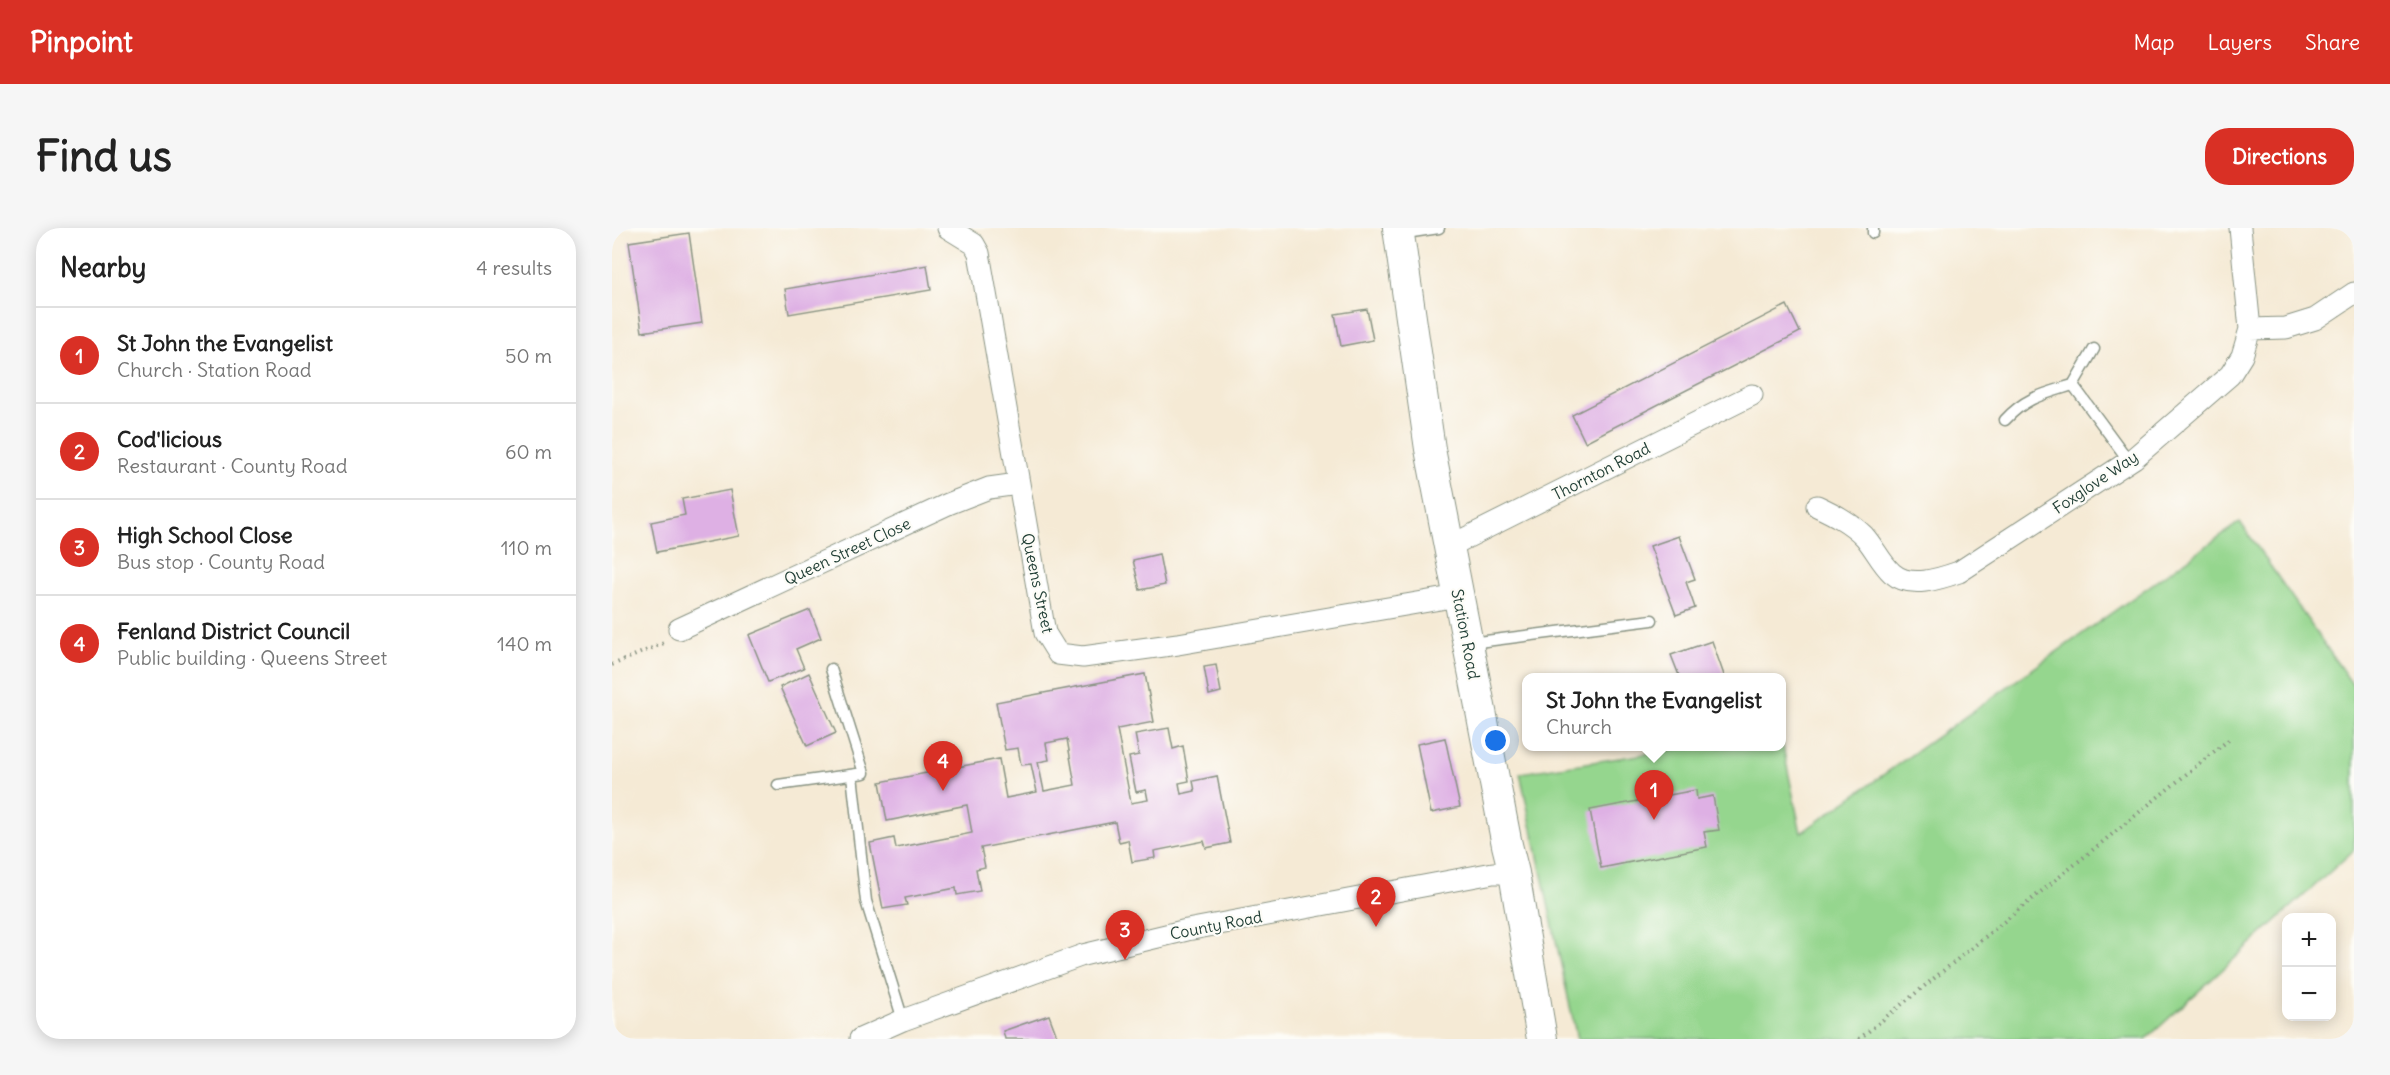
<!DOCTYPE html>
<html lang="en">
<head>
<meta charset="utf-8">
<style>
  :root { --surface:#fff; --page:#f6f6f6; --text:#222; --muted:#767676; --line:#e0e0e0; --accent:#d93025 }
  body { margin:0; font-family:Delius,sans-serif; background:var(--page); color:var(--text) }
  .controls { position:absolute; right:18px; bottom:18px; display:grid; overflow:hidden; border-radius:12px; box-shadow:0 3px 15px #0003 }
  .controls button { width:54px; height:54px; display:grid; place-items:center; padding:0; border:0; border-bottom:2px solid var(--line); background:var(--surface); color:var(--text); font:30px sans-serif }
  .you { position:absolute; left:884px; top:513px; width:21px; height:21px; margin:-15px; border:4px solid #fff; border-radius:50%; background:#1a73e8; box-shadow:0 0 0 9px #1a73e833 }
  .badge { display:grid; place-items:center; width:39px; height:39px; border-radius:50%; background:var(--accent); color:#fff; font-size:20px; font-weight:700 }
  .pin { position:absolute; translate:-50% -50px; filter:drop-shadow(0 2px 3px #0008) }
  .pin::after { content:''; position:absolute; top:32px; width:21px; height:18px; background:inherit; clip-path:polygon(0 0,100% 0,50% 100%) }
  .popup { position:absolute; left:910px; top:445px; width:264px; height:78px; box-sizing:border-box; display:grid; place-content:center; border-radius:12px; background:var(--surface); filter:drop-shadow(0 2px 4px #0005); font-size:20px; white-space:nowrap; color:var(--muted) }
  .popup b { font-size:22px; color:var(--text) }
  .popup::after { content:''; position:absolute; left:50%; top:100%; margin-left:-12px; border:12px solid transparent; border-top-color:var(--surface) }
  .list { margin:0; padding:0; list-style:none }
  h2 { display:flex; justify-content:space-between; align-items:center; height:78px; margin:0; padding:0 24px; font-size:26px }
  h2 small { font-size:20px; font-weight:400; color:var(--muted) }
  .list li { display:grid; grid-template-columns:39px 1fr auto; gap:18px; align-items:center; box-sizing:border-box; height:96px; padding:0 24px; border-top:2px solid var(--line) }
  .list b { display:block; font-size:22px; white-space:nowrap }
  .list p { margin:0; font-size:20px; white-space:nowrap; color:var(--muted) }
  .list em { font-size:20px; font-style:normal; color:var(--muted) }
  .map { position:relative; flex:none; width:1742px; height:811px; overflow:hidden; border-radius:24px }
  header { display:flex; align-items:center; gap:36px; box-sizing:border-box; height:84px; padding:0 30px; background:var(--accent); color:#fff }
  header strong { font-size:28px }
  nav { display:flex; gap:33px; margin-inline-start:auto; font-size:21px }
  .intro { display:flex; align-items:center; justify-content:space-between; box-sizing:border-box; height:144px; padding:0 36px }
  h1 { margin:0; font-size:42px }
  .button { padding:15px 27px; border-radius:24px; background:var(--accent); color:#fff; font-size:21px; font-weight:700 }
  main { display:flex; gap:36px; padding:0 36px }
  aside { flex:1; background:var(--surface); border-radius:24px; box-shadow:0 3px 15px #0003 }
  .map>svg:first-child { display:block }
  .green { fill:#95d68e; stroke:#5a8a61; stroke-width:1.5 }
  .building { fill:#deb0e4; fill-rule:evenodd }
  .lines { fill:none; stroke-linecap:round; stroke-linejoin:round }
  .lane-casing { stroke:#8a9484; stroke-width:13 }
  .street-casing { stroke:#8a9484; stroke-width:23 }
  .secondary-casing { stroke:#8a9484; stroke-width:32 }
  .path { stroke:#8a9484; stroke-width:4; stroke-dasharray:1.5 4.5; stroke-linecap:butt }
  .lane { stroke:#fff; stroke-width:10 }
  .street { stroke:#fff; stroke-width:21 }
  .secondary { stroke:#fff; stroke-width:30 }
  .labels { text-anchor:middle; stroke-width:4.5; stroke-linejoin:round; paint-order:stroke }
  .street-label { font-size:16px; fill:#1f3d34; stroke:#fdfcf7 }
</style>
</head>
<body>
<header>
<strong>Pinpoint</strong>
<nav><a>Map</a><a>Layers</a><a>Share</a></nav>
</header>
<div class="intro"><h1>Find us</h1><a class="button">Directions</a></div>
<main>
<aside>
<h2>Nearby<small>4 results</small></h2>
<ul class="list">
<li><span class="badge">1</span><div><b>St John the Evangelist</b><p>Church · Station Road</p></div><em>50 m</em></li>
<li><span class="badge">2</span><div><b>Cod'licious</b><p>Restaurant · County Road</p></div><em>60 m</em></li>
<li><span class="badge">3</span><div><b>High School Close</b><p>Bus stop · County Road</p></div><em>110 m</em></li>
<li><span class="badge">4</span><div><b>Fenland District Council</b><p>Public building · Queens Street</p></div><em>140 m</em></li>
</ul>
</aside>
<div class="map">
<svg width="1742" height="811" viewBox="0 0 1742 811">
  <rect width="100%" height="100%" fill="#fdfcf7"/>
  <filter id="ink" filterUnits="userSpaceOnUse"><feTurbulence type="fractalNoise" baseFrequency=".0167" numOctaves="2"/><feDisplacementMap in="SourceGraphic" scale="12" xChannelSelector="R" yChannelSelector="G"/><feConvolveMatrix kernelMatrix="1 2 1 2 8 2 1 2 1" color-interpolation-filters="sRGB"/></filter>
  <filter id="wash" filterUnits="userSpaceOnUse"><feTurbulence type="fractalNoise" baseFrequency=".008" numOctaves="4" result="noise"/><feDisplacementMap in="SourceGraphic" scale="24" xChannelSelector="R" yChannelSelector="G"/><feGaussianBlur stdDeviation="1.35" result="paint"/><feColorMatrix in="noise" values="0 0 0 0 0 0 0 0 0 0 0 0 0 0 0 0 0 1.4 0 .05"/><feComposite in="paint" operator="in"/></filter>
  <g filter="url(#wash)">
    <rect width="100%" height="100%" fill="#f5ead5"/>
    <path class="green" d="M1628 294 1742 459V622L1534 811H965L908 545 1079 519 1170 518V514L1189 605Z"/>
    <g id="blocks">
      <path class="building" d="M77 5 90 95 30 104 17 14Z
        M315 37 319 62 177 86 173 61Z
        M1175 77 1188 104 973 214 960 187Z
        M755 81 761 112 729 118 723 86Z
        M118 262 127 308 45 324 39 294 73 287 70 271Z
        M1067 308 1083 351 1074 354 1083 380 1064 387 1038 318Z
        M547 326 553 357 528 362 521 332Z
        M198 382 209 410 184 421 192 440 156 454 137 407Z
        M1100 413 1113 450H1068L1059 427Z
        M604 437 609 464 597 467 592 439Z
        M197 445 224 505 195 518 168 459Z
        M533 446 542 494 505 501 519 575 536 572 534 562 524 564 517 529 527 527 523 506 557 500 561 521 571 518 577 553 567 555 569 566 583 563 581 553 605 548 618 615 594 620 592 613 542 623 543 630 520 634 516 612 507 614 503 594 369 620 373 639 364 641 368 663 345 667 344 660 293 670 295 677 271 681 258 615 282 610 284 620 360 605 355 577 275 593 268 554 387 531 394 570 425 564 419 536 409 537 406 520 393 522 384 474ZM455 511 463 557 432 563 426 534 437 532 434 515Z
        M833 510 848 579 819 585 805 516Z
        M1084 562 1085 571 1101 568 1107 602 1092 604 1095 619 989 640 978 582Z
        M437 787 446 811H393L391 803Z"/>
    </g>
  </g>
  <g filter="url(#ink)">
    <use href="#blocks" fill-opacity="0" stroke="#8a9484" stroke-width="1.5"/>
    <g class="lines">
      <defs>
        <path id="lane" d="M1261 0V5
          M787 6 827 0
          M1461 157 1517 233
          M1393 192C1414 169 1432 166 1461 157L1482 121
          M858 415 1040 392
          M240 547 254 673 291 792
          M166 557 252 545 219 441"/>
        <path id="street" d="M336 0 362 16 367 25 433 405 446 426 471 429 566 416 846 368
          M1628 0 1638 101
          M1205 278C1222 286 1238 294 1252 308 1262 319 1269 335 1280 345 1298 361 1327 351 1347 344L1522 230 1618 147 1630 128 1638 101 1674 100 1703 91 1742 65
          M838 318 1140 167
          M67 401 336 276 377 260 406 256
          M248 811 291 792 471 727 575 702 881 645H902"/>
        <path id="secondary" d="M786 0 818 221 895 617 902 645 930 811"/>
      </defs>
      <use href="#lane" class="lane-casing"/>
      <use href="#street" class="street-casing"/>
      <use href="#secondary" class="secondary-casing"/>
      <path class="path" d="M0 437 52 415
        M1247 811 1619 510"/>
      <use href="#lane" class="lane"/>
      <use href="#street" class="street"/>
      <use href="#secondary" class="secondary"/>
    </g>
  </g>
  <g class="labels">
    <g class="street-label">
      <text transform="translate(989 243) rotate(-27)" y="6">Thornton Road</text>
      <text transform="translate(1483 254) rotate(-34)" y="6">Foxglove Way</text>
      <text transform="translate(235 323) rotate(-25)" y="6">Queen Street Close</text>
      <text transform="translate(426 355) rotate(78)" y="6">Queens Street</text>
      <text transform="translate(854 406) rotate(79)" y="6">Station Road</text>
      <text transform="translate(604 697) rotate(-11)" y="6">County Road</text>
    </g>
  </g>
</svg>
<div class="controls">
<button>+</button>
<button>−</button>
</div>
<div class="you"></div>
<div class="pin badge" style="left:1042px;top:592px">1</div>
<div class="popup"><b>St John the Evangelist</b>Church</div>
<div class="pin badge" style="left:764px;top:699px">2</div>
<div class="pin badge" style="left:513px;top:732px">3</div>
<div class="pin badge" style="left:331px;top:563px">4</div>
</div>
</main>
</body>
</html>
